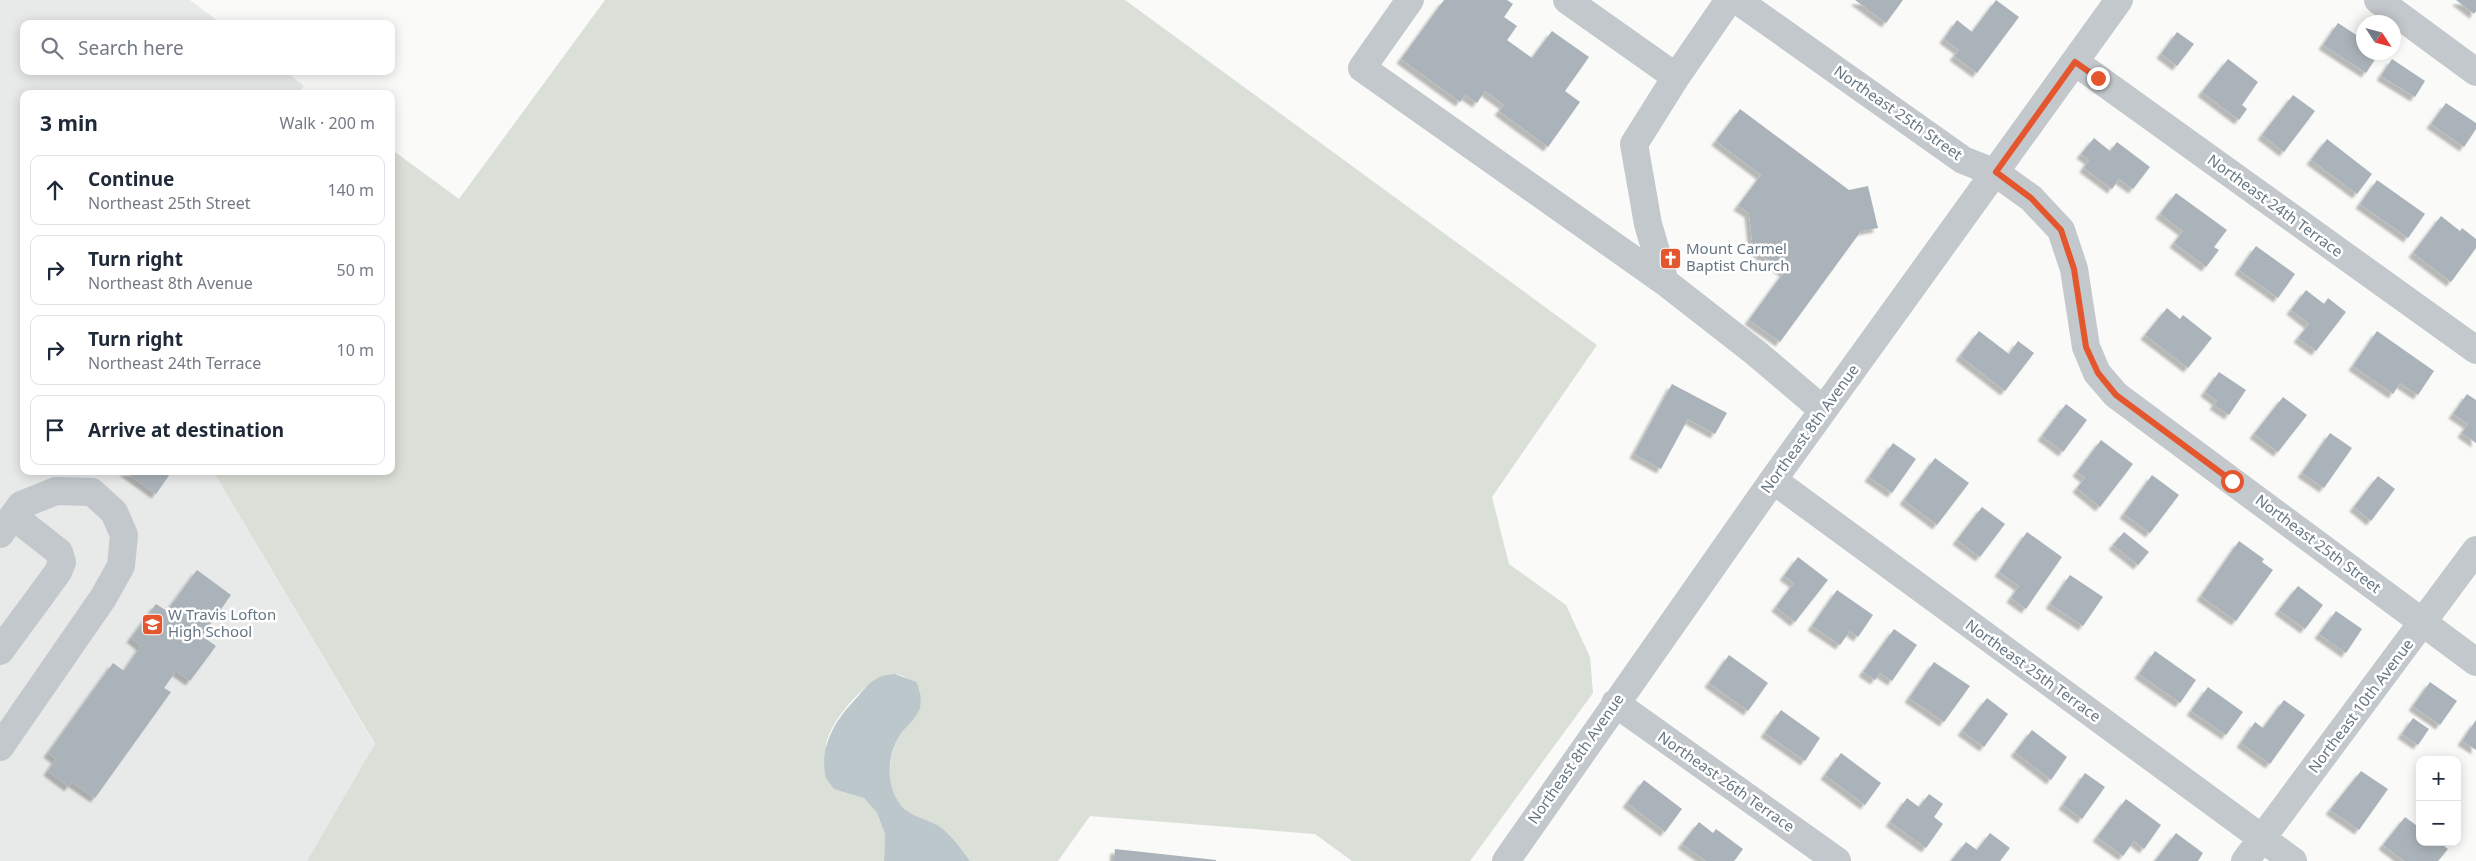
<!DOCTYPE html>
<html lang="en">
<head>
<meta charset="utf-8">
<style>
  :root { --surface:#fff; --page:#f6f6f7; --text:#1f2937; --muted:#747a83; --line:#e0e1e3 }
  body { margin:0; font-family:"Noto Sans",sans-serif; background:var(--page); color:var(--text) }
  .controls { position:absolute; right:15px; bottom:15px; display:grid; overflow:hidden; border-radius:10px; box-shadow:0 2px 12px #0003 }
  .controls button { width:45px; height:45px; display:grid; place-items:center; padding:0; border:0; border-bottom:1px solid var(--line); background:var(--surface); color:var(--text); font:25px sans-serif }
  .compass { position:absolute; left:2356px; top:15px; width:45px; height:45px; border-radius:50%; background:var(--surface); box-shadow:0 2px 12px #0003; rotate:126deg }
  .stop { position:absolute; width:15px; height:15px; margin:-11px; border:4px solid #e4572e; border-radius:50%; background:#fff }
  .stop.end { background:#e4572e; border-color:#fff; box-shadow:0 1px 5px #0008 }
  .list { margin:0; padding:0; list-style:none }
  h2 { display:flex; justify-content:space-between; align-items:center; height:65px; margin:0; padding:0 20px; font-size:21px }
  h2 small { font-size:16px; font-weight:400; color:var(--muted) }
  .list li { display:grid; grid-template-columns:32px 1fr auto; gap:15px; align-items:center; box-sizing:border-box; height:70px; margin:0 10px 10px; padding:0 10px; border:1px solid var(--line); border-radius:10px }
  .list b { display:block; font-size:19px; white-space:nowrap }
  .list p { margin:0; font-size:16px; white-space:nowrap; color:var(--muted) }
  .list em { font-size:16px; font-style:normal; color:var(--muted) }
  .icon { flex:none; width:28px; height:28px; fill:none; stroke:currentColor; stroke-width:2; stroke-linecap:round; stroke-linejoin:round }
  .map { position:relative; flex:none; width:2476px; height:861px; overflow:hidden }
  .search { position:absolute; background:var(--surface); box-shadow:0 2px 12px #0003; left:20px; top:20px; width:375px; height:55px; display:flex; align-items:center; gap:12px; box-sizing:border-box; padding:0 18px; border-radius:10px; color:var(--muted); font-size:19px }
  .panel { position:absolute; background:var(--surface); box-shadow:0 2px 12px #0003; left:20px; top:90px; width:375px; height:385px; border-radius:10px }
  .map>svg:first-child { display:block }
  .built { fill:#e8e9e9 }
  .green { fill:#dadfd7 }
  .water { fill:#bbc7cb }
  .building { fill:#aab3b9; filter:url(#shadow) }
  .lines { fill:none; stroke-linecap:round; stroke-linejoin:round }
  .minor { stroke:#c3c8cc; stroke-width:28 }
  .route { stroke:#e4572e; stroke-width:6 }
  .labels { text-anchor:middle; stroke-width:5; stroke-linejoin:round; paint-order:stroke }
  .street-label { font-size:15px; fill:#657683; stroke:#fff }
  .poi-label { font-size:15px; fill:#657683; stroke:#fff; text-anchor:start }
</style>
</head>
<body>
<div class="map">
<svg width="2476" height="861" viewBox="0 0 2476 861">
  <defs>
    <filter id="shadow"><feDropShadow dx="-4.5" dy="4.5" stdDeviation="1" flood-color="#0004"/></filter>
  </defs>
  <rect width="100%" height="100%" fill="#fafaf8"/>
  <path class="built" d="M0 0H190L222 24H24V71H285L304 86 298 94H24V471H213L375 745 307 861H0Z"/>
  <path class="green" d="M605 0H1125L1597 345 1492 497 1509 564 1566 605 1590 657 1593 693 1470 861H1352L1315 834 1090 816 1058 861H970C962 850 954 837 943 829 929 819 911 818 900 804 885 786 888 755 900 735 905 726 917 718 920 707 921 701 920 694 919 688 911 682 904 674 893 674 869 674 827 724 826 747 826 760 832 776 834 789L857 794 864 798 877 813 885 834 884 861H307L375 744 213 471H391V149L459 199Z"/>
  <path class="water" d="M895 674 916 682C920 689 922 699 920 708 917 717 908 725 902 732 888 751 885 781 898 801 908 818 929 818 943 829 954 838 962 850 970 861H884L885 834 877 813 864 798 834 789 826 778C819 750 833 723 852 703 865 689 873 674 895 674Z"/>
  <path class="building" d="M1444 0H1507L1513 4 1504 17 1517 26 1507 40 1532 58 1552 31 1589 57 1565 91 1580 102 1548 147 1499 111 1504 105 1485 91 1477 103 1465 95 1460 102 1401 59Z
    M1855 0H1903L1886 23Z
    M1996 0 2019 17 1977 73 1954 56 1959 50 1944 39 1957 20 1972 32Z
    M2456 0H2476V11L2474 14Z
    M2338 23 2364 40V52H2380L2366 73 2323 45Z
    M2177 32 2194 44 2177 66 2161 54Z
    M2228 59 2258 82 2242 105 2247 109 2239 120 2202 92Z
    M2392 59 2425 81 2415 97 2381 76Z
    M2293 95 2315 111 2284 152 2262 135Z
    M2446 103 2476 123V129L2464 147 2431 124Z
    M1740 109 1849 190 1868 186 1878 228 1861 231 1780 342 1749 320 1784 272 1753 249 1749 213 1738 206 1761 175 1716 141Z
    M2094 138 2110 151 2117 142 2150 167 2133 189 2119 179 2112 189 2084 168 2089 160 2081 154Z
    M2327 139 2372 174 2357 194 2311 160Z
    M2377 180 2425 214 2408 238 2360 204Z
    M2176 193 2227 230 2214 247 2219 250 2206 267 2174 243 2183 231 2160 214Z
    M2441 216 2460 231 2462 228 2476 239V248L2451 282 2413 253Z
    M2256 246 2295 274 2278 298 2239 270Z
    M2306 290 2324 304 2328 298 2346 312 2316 351 2298 338 2309 324 2291 310Z
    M2167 308 2180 319 2183 315 2212 338 2188 368 2145 335Z
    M1979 331 2009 354 2018 341 2034 353 2005 391 1960 356Z
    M2377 331 2434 371 2418 395 2400 383 2393 394 2353 366Z
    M2219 372 2246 390 2229 415 2214 405 2217 401 2205 392Z
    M1672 384 1727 413 1715 434 1688 419 1661 469 1634 454Z
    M2467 394 2476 400V443L2462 433 2468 424 2453 414Z
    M2283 397 2307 415 2278 452 2254 434Z
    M2066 404 2087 420 2063 452 2042 436Z
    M2330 433 2352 448 2324 488 2302 473Z
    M2101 440 2133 464 2100 507 2077 488 2085 478 2077 472Z
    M1893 443 1916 459 1892 493 1869 477Z
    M1935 458 1969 483 1937 525 1904 500Z
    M124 471H172L156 494Z
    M2152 475 2179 495 2150 533 2124 514Z
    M2378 476 2395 489 2371 521 2354 507Z
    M1982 507 2005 524 1980 557 1957 540Z
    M2027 532 2062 557 2026 609 2011 598 2019 586 1999 572Z
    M2124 532 2149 552 2138 565 2113 545Z
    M2239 541 2264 559 2262 562 2273 570 2236 621 2201 596Z
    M1798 557 1828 580 1795 622 1776 607 1794 583 1784 576Z
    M197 570 231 595 202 636 216 646 190 681 176 671 164 688 171 692 95 798 72 782 69 787 48 771 56 759 48 753 113 663 124 671 141 646 131 638 156 604 167 611Z
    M2070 575 2103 597 2083 626 2050 604Z
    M2298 586 2323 605 2305 629 2279 610Z
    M1837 590 1873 615 1858 637 1850 631 1840 645 1812 626Z
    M2336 611 2362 629 2346 653 2319 634Z
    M1894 629 1917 645 1892 681 1880 673 1875 680 1863 672Z
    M2155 651 2196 680 2180 703 2139 674Z
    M1729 655 1768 683 1748 711 1709 683Z
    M1934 662 1970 686 1944 722 1909 698Z
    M2430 682 2457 701 2440 725 2413 706Z
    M2208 687 2243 712 2226 735 2191 711Z
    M1987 698 2008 714 1984 747 1962 731Z
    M2284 700 2305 715 2270 764 2241 743 2255 722 2263 728Z
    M1781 710 1820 738 1805 761 1765 733Z
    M2413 718 2429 729 2418 745 2402 734Z
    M2476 720V750L2462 741Z
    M2032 730 2067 757 2051 780 2015 752Z
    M1841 753 1881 783 1865 805 1825 775Z
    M2361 771 2388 789 2359 830 2330 810Z
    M2085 773 2105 787 2082 819 2063 805Z
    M1644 780 1682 809 1665 832 1627 803Z
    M1929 794 1943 804 1934 817 1943 824 1926 848 1890 822 1907 798 1919 807Z
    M2126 799 2161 825 2144 849 2134 841 2123 856 2097 837Z
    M2405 817 2420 828V842H2439L2448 849 2438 861H2404L2383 845Z
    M1699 822 1713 833 1716 829 1743 849 1734 861H1706L1682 844Z
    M1990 833 2010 848 2000 861H1951L1966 842 1977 850Z
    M2176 833 2203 853 2198 861H2155Z
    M1115 849 1216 860V861H1114Z"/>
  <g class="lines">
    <path class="minor" d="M1410 0 1362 68 1665 282
      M1567 0 1676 77
      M1729 0 1676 77 1634 144 1648 224 1665 282 1756 353 1823 410
      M1737 0 1963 160 1996 173 2031 198 2061 230 2074 269 2086 347 2097 373 2116 395 2476 662
      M2378 0 2476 72
      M2075 62 2476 350
      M1773 480 2293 861
      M0 534 21 505 56 491 92 492 114 512 124 535 121 566 103 598 0 747
      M0 651 58 572 62 562 59 552 13 516
      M1615 703 1837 861
      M1506 861 1773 480 2119 0
      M2245 861 2476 550"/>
  </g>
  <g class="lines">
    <path class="route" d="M2098 78 2075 62 1996 172 2031 198 2061 230 2074 269 2086 347 2098 373 2116 395 2232 481"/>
  </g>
  <defs>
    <symbol id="church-square" viewBox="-11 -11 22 22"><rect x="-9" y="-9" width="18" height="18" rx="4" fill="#e4572e" stroke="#fff"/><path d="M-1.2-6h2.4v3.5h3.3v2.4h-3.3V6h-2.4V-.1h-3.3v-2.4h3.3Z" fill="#fff"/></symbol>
    <symbol id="school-square" viewBox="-11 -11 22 22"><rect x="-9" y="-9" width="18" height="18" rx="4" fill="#e4572e" stroke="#fff"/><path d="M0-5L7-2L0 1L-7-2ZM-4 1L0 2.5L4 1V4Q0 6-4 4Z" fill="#fff"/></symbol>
  </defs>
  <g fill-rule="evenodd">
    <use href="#church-square" x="1658" y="246" width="25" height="25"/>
    <use href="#school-square" x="140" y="612" width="25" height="25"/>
  </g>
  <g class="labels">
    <g class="street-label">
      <text transform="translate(1898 113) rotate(35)" y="5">Northeast 25th Street</text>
      <text transform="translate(2275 206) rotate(36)" y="5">Northeast 24th Terrace</text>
      <text transform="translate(1810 429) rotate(-54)" y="5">Northeast 8th Avenue</text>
      <text transform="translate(2318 544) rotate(37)" y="5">Northeast 25th Street</text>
      <text transform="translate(2033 671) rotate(36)" y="5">Northeast 25th Terrace</text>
      <text transform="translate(2361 706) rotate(-53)" y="5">Northeast 10th Avenue</text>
      <text transform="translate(1576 759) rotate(-55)" y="5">Northeast 8th Avenue</text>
      <text transform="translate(1726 782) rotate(35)" y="5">Northeast 26th Terrace</text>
    </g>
    <g class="poi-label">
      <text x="1686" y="254">Mount Carmel<tspan x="1686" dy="17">Baptist Church</tspan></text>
      <text x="168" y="620">W Travis Lofton<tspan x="168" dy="17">High School</tspan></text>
    </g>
  </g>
</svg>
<div class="controls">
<button>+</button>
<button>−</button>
</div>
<svg class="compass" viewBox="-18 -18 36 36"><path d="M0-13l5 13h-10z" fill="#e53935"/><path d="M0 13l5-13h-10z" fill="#747a83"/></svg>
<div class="stop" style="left:2232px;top:481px"></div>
<div class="stop end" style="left:2098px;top:78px"></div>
<div class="search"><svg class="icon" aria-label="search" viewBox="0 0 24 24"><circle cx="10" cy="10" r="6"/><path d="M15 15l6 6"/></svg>Search here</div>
<section class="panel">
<h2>3 min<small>Walk · 200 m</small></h2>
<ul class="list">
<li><svg class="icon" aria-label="ahead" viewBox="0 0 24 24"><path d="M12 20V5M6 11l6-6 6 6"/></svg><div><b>Continue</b><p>Northeast 25th Street</p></div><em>140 m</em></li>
<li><svg class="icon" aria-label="right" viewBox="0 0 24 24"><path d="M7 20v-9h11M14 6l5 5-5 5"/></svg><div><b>Turn right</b><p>Northeast 8th Avenue</p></div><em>50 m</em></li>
<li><svg class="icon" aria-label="right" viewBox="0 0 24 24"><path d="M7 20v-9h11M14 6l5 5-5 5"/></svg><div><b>Turn right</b><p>Northeast 24th Terrace</p></div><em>10 m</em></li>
<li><svg class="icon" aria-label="arrive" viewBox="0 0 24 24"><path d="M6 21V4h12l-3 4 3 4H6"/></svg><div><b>Arrive at destination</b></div></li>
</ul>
</section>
</div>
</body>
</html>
